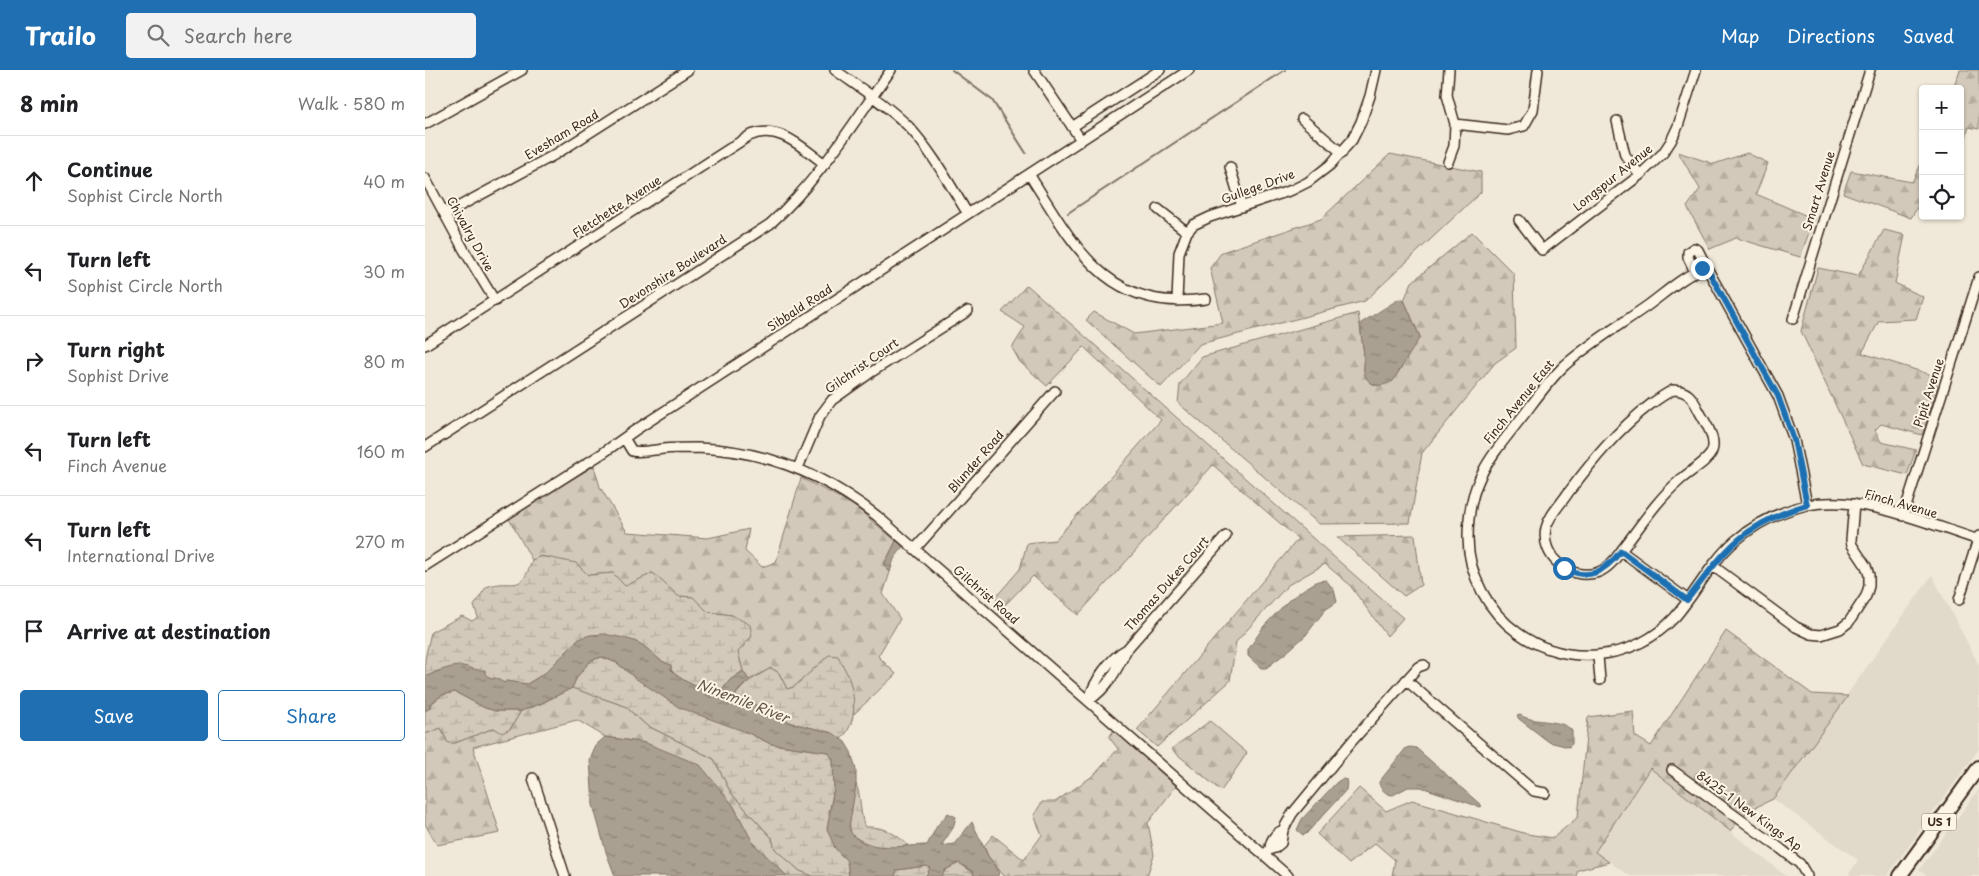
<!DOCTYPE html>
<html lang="en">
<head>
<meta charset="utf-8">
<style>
  :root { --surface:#fff; --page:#f2f2f2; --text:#202124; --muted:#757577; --line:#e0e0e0; --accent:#1f6fb2 }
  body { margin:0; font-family:"Playpen Sans",sans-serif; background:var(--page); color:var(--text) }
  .controls { position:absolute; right:15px; top:15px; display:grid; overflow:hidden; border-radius:5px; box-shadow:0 1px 4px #0004 }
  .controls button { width:45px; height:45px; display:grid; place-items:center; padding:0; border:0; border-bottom:1px solid var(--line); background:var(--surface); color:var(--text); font:25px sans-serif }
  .stop { position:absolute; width:15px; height:15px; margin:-11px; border:4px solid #1f6fb2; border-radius:50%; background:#fff }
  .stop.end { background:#1f6fb2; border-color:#fff; box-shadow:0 1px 5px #0008 }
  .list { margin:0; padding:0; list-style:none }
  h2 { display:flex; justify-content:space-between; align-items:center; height:65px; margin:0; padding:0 20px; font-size:21px }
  h2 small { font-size:16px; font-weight:400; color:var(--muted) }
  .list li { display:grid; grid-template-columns:32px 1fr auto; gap:15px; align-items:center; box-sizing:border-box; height:90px; padding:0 20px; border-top:1px solid var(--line) }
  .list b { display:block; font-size:19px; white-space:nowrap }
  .list p { margin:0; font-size:16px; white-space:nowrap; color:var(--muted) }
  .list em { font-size:16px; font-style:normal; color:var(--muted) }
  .actions { display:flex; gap:10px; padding:15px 20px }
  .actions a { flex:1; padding:11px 0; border:1px solid var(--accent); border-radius:5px; text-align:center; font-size:18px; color:var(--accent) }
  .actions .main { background:var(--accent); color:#fff }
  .icon { flex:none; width:28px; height:28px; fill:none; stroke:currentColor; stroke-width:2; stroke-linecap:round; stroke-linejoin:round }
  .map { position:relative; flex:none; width:1554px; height:806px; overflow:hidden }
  header { display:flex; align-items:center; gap:30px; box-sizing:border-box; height:70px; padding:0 25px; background:var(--accent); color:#fff }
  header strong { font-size:24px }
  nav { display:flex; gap:28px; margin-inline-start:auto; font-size:18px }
  .search { width:350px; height:45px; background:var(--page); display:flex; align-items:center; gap:12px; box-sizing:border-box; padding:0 18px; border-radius:5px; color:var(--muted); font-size:19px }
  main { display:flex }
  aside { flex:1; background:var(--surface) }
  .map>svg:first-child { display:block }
  .built { fill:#e1d9c9 }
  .forest { fill:url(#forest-firs); stroke:#867a6c }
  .wetland { fill:url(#wetland-marsh); stroke:#867a6c }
  .water { fill:url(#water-ripples); stroke:#7e7163 }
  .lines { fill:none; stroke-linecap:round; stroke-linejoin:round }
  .stream { stroke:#7e7163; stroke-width:2 }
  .minor-casing { stroke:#3b2a1e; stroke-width:12 }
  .highway-casing { stroke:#3b2a1e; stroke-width:16 }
  .minor { stroke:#fcf5e5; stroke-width:9 }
  .highway { stroke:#fcf5e5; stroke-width:12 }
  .route { stroke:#1f6fb2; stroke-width:6 }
  .labels { text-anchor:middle; stroke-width:4; stroke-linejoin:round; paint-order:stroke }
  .shield { fill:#fcf5e5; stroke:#75675a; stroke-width:1 }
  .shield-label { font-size:11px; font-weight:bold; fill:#3b2a1e }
  .street-label { font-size:12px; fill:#3b2a1e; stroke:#fcf5e5 }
  .water-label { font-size:14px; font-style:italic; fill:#625346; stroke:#fcf5e5 }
</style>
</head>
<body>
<header>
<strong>Trailo</strong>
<div class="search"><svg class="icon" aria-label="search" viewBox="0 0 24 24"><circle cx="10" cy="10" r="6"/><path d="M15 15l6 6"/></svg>Search here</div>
<nav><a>Map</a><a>Directions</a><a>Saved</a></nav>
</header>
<main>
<aside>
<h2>8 min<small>Walk · 580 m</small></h2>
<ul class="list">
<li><svg class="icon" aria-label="ahead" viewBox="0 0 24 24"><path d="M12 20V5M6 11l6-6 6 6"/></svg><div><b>Continue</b><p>Sophist Circle North</p></div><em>40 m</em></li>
<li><svg class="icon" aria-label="left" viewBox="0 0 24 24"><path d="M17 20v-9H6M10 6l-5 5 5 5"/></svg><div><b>Turn left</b><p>Sophist Circle North</p></div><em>30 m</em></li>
<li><svg class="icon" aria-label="right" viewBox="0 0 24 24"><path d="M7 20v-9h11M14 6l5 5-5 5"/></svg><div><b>Turn right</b><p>Sophist Drive</p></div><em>80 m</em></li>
<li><svg class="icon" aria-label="left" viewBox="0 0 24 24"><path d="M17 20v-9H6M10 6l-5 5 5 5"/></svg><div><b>Turn left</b><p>Finch Avenue</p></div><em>160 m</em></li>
<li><svg class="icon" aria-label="left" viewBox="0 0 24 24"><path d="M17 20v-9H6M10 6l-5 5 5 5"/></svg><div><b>Turn left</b><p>International Drive</p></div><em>270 m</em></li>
<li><svg class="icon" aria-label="arrive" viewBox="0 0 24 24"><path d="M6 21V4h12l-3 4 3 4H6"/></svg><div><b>Arrive at destination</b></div></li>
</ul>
<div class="actions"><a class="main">Save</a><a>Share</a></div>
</aside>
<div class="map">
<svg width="1554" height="806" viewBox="0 0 1554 806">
  <defs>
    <pattern id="forest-firs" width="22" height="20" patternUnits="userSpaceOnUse" patternTransform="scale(1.25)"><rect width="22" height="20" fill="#d2c9ba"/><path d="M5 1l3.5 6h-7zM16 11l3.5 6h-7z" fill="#b5ad9f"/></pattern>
    <pattern id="wetland-marsh" width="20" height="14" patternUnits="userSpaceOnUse" patternTransform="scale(1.25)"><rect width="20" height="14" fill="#d2c9ba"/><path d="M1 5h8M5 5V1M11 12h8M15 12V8" fill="none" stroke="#b5ad9f"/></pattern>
    <pattern id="water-ripples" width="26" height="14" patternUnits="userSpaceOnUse" patternTransform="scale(1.25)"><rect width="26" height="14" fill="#aaa091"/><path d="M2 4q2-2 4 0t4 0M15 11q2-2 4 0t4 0" fill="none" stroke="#8c8376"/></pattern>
  </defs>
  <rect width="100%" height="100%" fill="#f0e9d9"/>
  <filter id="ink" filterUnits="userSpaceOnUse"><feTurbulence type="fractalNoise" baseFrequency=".02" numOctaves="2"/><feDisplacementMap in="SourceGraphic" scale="10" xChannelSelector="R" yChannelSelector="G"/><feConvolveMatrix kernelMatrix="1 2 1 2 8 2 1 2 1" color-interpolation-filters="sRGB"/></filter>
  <g filter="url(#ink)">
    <path class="built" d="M1507 505 1554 595V679L1462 806H1426L1424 804 1433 790 1348 729Z
      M1225 698 1361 806H1205L1170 782Z
      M1554 719V806H1502L1494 800Z"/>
    <path class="forest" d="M1535 0H1554V59L1544 57 1535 86V19H1528Z
      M1253 82 1289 94 1322 83 1343 93 1331 124 1389 149 1375 187 1311 168 1285 179 1262 137 1275 119Z
      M965 84 1056 102V122L940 231 775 274 736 317 661 250 669 242 709 264 798 253 785 198 797 182 896 149Z
      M1498 90V128L1486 148 1418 123 1426 101 1487 112Z
      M1459 160 1480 165 1470 213 1498 227 1491 249 1454 251 1437 283 1507 305 1513 316 1497 365 1456 354 1450 360 1456 372 1491 380 1482 405 1438 394 1376 261 1393 198 1433 206Z
      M1047 162 1089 204 1091 278 1070 293 997 383 985 453 894 454 753 333 755 314 777 287 933 243 940 289 939 299 946 313 953 316 995 267 979 230 987 212Z
      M602 215 978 548 962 566 924 514 900 494 863 515 811 572 805 611 732 677 712 660 873 469 788 395 653 545 608 506 578 537 570 528 595 499 602 473 630 470 736 350 659 277 622 316 595 292 587 278 600 257 577 242Z
      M169 396 175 417 202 462 283 468 324 459 320 481 337 497 351 492 376 408 427 434 471 471 459 495 465 502 458 524 475 549 453 586 471 604 429 644 425 612 404 585 369 617 362 619 354 603 346 598 324 610 318 601 313 582 327 566 307 545 283 542 268 527 253 526 228 503 200 517 188 503 163 505 116 486 107 490 83 447Z
      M990 465 996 515 979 526 912 467Z
      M1301 561 1387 624 1423 626 1348 729 1323 741 1305 761 1225 698 1170 782 1184 792 1153 800 1151 806H967L970 790 950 773 924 794 892 764 934 718 961 741 987 730 1102 764 1128 768 1153 747 1163 647 1208 641 1210 666 1226 676Z
      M147 618 200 636 221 655 289 689 306 723 347 768 350 779 375 801 388 806H362L328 773 308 735 221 673 180 667 152 650 48 677 75 763 12 775 0 754V664L16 658 23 672 30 673 69 658 85 659 96 641 115 634Z
      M785 651 822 683 796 721 746 679Z
      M689 660 751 716 723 753 729 785 722 806H579L563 786 559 776 568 765 599 790 617 765 609 745 617 732H630L669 705 693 679 684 667Z"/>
    <path class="wetland" d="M116 486 151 493 163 505 188 503 200 516 228 503 253 526 268 527 283 542 307 545 325 555 327 566 313 582 318 601 305 610 295 623C278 620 258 613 246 600V595C231 590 229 583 217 575 199 564 174 569 154 569L120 603 102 614 81 611 79 613 66 610 60 604 37 596 13 601 0 607V589L6 562 37 546 47 551 53 547 49 536 61 517C89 507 95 527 107 490Z
      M404 585 413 586C417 595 423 603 425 612 431 631 431 655 416 669 402 659 383 658 367 653 347 647 332 634 309 629 317 613 331 607 346 598L354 603 362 619 369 617Z
      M177 587 192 593 210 608 346 674 403 682 408 689 409 718 404 743 410 778 422 791 424 806H388L375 801 350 779 347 768 306 723 289 689 221 655 200 636 147 618C154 602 160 591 177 587Z
      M30 622 60 638 71 641H96L85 659 77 663 69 658 30 673H23L16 658 0 664V641L5 638V635L17 625Z
      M431 714C437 728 434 743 440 757 458 756 470 763 483 775 467 783 439 775 426 764L424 750Z
      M534 793 548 802 549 806H517L520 800Z
      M501 796 505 798 501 806H470L472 800Z"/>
    <path class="water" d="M974 229 979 230 995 267 968 311C956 318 943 317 939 302 938 297 940 291 939 286 938 275 935 264 936 253Z
      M471 471H474L478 477 469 489 465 502 459 495Z
      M901 510 909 520 912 532 900 540 881 565 862 582 841 598H836L823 586V580L839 556 864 530 879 519 893 511Z
      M179 564C192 567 206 568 217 575 229 583 231 590 246 595V600C258 613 278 620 295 623L305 610 318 601 324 610 312 622 309 629 326 633 367 653 408 663 420 672 426 682 431 700V714L424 758C433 785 481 775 502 775L512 756 523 743 531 747 528 758 516 776 529 774 547 752 563 786 574 801 573 806H549L548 802 534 793 520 800 517 806H501L505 798 501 796 472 800 470 806H424L422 791 410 778 402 759 409 718 408 689 403 682 346 674 321 662 255 638 210 608 192 593 177 587 166 590 152 607 147 618 115 634 96 641H71L60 638 30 622 17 625 5 634V638L0 641V607C11 602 24 596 36 596 45 596 48 601 60 600V604L66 609 71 608 79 613 81 611 102 614 120 603 154 569 165 565Z
      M1095 645C1109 654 1138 648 1147 661V674L1144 677 1124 672 1094 649 1092 646Z
      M180 667 221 673 275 695 308 735 328 773 362 806H190L181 782 168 735 165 690 171 675Z
      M985 677 991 678 1057 736 1055 737 996 717H983L968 725C961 725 954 718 954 712L981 678Z
      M917 709 922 710 921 720 881 764 878 765 872 760 877 749 912 712Z"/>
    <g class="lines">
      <path class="stream" d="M527 0 567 30 601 83
        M643 143 860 0"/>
      <defs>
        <path id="minor" d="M410 0C435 18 462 35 484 57 507 82 525 115 543 144
          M609 0 656 70
          M877 49 917 83
          M1192 51 1200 85 1215 105
          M0 54 97 0
          M1030 54 1083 60 1099 56 1108 40 1113 0
          M647 57 735 0
          M1023 92 1029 76 1030 54 1022 25 1024 0
          M805 97 817 137
          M604 104C650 176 681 243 781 229
          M0 108 39 180 70 231
          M733 139 762 162
          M20 144 131 84 263 0
          M1094 150 1117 180 1215 105 1238 83 1246 71 1253 56 1271 0
          M1270 202 1263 187V182L1269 178 1273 180 1283 200
          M752 231 754 183 762 162 768 155 785 147 867 120 883 112 905 95 927 70 936 52 945 26 951 0
          M1368 249 1445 0
          M0 275 324 66C354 53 376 77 400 94
          M1248 320C1262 320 1267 327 1273 339 1279 351 1292 368 1287 381 1284 391 1262 403 1254 411 1230 432 1215 457 1196 481 1190 490 1182 500 1171 503 1144 510 1115 486 1121 458 1124 445 1136 434 1143 423 1168 390 1193 359 1226 334 1233 329 1240 324 1248 320Z
          M199 368 207 381C217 383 228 380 238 379 249 378 261 378 272 378 340 380 399 404 452 446L863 806
          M0 377 345 154C394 110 428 53 466 0
          M373 398 395 346 407 330 445 303 543 241
          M1382 435 1369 370 1353 326 1283 200 1277 199C1257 207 1240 223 1222 236 1195 255 1165 273 1140 295 1125 309 1113 326 1101 342 1067 386 1043 408 1043 468 1043 504 1063 542 1093 563 1142 598 1209 591 1250 547 1271 523 1285 493 1310 471 1330 454 1356 441 1382 435 1436 424 1503 454 1554 470
          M1478 446 1554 207
          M490 479 630 321
          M1196 481 1263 530
          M0 496 178 383 209 361 764 0
          M1288 496 1371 557 1386 564 1396 565 1415 559 1424 552 1441 526 1444 516V505L1441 496 1427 475 1426 470 1429 434
          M1534 530 1554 466
          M1173 586 1175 610
          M981 610 1109 721 1120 723
          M663 631C683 618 692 600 702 579L801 466
          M663 631C669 612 684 588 702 579
          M1247 700 1356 779 1375 794 1382 806
          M108 708 140 806
          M845 779C845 771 850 763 858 760
          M839 785 845 779 850 778 856 773 858 760 867 744 928 670 993 597 999 595"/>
        <path id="highway" d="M1475 806 1554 697"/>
      </defs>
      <use href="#minor" class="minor-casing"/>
      <use href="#highway" class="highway-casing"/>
      <use href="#minor" class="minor"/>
      <use href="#highway" class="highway"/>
    </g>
  </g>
  <g class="lines" filter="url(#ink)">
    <path class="route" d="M1139 498C1164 512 1180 501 1196 481L1262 530C1301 479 1318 454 1382 435L1369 370 1353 326 1283 200 1277 198"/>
  </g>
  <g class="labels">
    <rect class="shield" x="1496.5" y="743.5" width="35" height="17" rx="4"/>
    <g class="shield-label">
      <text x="1514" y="756">US 1</text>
    </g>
    <g class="street-label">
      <text transform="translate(137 65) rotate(-31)" y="4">Evesham Road</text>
      <text transform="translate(1188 108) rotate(-39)" y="4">Longspur Avenue</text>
      <text transform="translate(833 117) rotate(-20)" y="4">Gullege Drive</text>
      <text transform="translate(1394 121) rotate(-73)" y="4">Smart Avenue</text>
      <text transform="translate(192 137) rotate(-33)" y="4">Fletchette Avenue</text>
      <text transform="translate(45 164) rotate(61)" y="4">Chivalry Drive</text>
      <text transform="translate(248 202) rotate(-33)" y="4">Devonshire Boulevard</text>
      <text transform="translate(375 238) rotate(-33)" y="4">Sibbald Road</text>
      <text transform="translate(437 296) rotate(-35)" y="4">Gilchrist Court</text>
      <text transform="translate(1504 323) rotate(-72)" y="4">Pipit Avenue</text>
      <text transform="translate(1094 332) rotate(-51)" y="4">Finch Avenue East</text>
      <text transform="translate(551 392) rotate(-49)" y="4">Blunder Road</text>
      <text transform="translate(1476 434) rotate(16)" y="4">Finch Avenue</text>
      <text transform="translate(742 514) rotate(-49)" y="4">Thomas Dukes Court</text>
      <text transform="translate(561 525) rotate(41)" y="4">Gilchrist Road</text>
      <text transform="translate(1324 741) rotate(36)" y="4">8425-1 New Kings Ap</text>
    </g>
    <g class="water-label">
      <text transform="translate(318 631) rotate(21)" y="5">Ninemile River</text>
    </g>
  </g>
</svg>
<div class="controls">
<button>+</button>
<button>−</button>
<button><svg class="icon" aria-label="locate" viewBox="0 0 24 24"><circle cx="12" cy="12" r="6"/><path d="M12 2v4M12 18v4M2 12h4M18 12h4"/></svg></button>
</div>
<div class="stop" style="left:1139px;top:498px"></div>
<div class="stop end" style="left:1277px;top:198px"></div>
</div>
</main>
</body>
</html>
